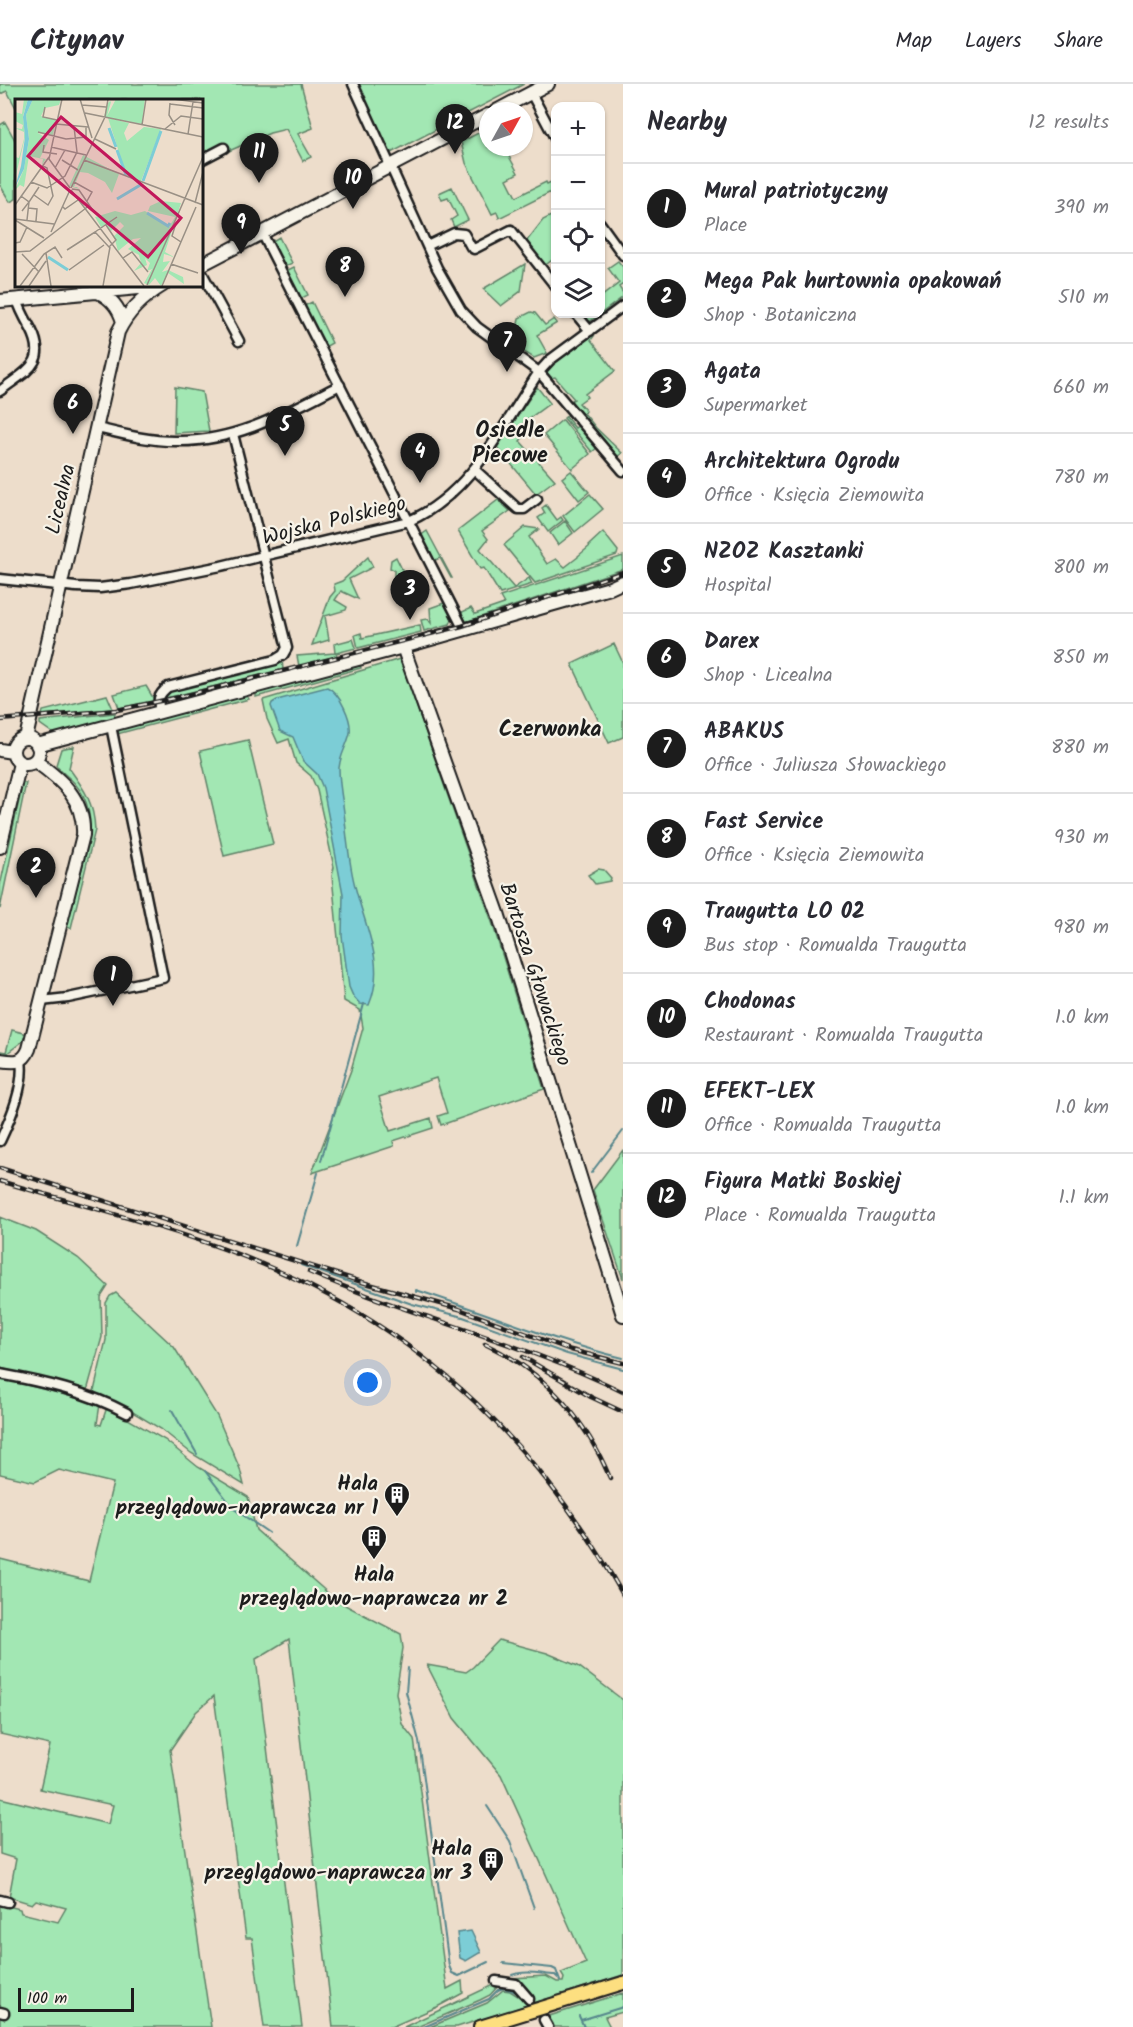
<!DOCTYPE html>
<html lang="en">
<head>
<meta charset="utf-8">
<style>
  :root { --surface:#fff; --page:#f7f7f7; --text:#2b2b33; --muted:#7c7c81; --line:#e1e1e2; --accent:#1c1c1c }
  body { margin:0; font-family:Kalam,sans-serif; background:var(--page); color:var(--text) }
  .controls { position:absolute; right:18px; top:18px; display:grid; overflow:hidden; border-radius:12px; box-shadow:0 2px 4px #0004 }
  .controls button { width:54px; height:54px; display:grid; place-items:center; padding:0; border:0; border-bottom:2px solid var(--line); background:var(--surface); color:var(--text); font:30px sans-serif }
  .compass { position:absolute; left:479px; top:18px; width:54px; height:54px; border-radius:50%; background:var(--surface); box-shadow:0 2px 4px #0004; rotate:50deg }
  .scale { position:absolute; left:18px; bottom:15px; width:116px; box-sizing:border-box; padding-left:6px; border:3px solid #1c1c1c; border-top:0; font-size:16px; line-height:21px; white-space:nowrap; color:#1c1c1c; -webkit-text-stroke:4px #f7f3e8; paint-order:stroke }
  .you { position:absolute; left:368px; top:1299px; width:21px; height:21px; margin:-15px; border:4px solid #fff; border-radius:50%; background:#1a73e8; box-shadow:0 0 0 9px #1a73e833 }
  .badge { display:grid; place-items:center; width:39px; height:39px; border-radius:50%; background:var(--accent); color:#fff; font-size:20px; font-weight:700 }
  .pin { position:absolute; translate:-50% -50px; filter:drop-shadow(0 2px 3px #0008) }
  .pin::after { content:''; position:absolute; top:32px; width:21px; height:18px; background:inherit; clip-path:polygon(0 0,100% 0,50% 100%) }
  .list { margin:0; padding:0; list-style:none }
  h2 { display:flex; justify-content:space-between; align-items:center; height:78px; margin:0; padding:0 24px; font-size:26px }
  h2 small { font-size:20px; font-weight:400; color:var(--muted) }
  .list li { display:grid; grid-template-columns:39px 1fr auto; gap:18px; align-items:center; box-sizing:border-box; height:90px; padding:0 24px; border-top:2px solid var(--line) }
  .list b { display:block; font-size:22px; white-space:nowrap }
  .list p { margin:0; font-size:20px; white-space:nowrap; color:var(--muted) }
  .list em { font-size:20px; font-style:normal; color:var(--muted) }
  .icon { flex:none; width:33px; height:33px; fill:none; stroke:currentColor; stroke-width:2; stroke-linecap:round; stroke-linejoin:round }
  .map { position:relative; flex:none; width:623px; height:1943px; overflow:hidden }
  header { display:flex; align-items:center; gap:36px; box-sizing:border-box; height:84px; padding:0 30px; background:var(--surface); border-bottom:2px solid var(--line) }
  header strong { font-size:28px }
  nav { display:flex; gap:33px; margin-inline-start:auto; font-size:21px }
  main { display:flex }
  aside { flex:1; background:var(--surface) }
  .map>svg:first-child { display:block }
  .green { fill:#a2e7b3; stroke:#5f8268; stroke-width:1.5 }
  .water { fill:#7ccdd6; stroke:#56868c; stroke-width:1.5 }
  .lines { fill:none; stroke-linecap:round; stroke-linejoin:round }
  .stream { stroke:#56868c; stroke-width:2 }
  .street-casing { stroke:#1c1c1c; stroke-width:13 }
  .secondary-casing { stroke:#1c1c1c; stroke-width:16 }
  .primary-casing { stroke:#1c1c1c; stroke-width:16 }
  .street { stroke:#f7f3e8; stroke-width:8 }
  .secondary { stroke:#f7f3e8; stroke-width:12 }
  .primary { stroke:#fddf80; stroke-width:12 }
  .rail-casing { stroke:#1c1c1c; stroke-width:4.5 }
  .rail { stroke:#f7f3e8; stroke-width:2; stroke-dasharray:7; stroke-linecap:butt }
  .labels { text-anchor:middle; stroke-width:4.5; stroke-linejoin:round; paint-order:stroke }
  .street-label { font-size:21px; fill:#1c1c1c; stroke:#f7f3e8 }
  .poi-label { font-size:21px; font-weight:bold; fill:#1c1c1c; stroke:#f7f3e8; text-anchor:end }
  .neighbourhood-label { font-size:22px; font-weight:bold; fill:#1c1c1c; stroke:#f7f3e8 }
  .inset-river { fill:none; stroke:#7ccdd6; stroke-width:3 }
  .inset-road { fill:none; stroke:#999085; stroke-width:1.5 }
  .view { fill:#c2185b; fill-opacity:0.15; stroke:#c2185b; stroke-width:3 }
  .inset-edge { fill:none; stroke:#1c1c1c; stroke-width:3 }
</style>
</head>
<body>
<header>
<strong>Citynav</strong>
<nav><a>Map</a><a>Layers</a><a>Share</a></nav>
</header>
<main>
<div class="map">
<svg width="623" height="1943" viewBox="0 0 623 1943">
  <rect width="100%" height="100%" fill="#edddcb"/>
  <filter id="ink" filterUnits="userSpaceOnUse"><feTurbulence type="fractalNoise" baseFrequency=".0167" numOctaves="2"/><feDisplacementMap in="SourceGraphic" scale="12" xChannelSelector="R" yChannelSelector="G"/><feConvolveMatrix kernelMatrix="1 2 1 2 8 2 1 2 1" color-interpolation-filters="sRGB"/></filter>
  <g filter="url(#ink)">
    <path class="green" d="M0 0H301L313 44 298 50 311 73 303 77 286 45 270 49 229 67 224 59 201 72V16H16V24L7 7 0 10Z
      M357 0H524L389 70Z
      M5 38 16 58V115L10 118 0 101V41Z
      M488 44V63H504L518 89 507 95 516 113 546 98 547 100 553 97 555 106 499 134 497 128 492 130 466 79 461 58Z
      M452 103 468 136 454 143 451 136 457 132 448 114 442 116 439 109Z
      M555 130V174L544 182 526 158 543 136Z
      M279 153 292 179 284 183 271 158Z
      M618 177 623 183V200L619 203 623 209V213L588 239 580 230H600L601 213 619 199 608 184Z
      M525 180 521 207 501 222 483 205Z
      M294 183 308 211 300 215 286 187Z
      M312 218 332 259 325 263 304 222Z
      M531 228 535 229 545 241 554 235 557 239 537 251 547 269 534 274 516 263 515 259 519 234Z
      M592 252H594L591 256 615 287 585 310 587 313 579 319 586 327 584 329 596 344 622 369 617 373 572 321 570 317 574 315 555 293 550 294 546 289 552 281Z
      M175 303 202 308 209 347 174 349Z
      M537 303 550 319 523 339 529 347 520 357 555 396 536 410 497 363Z
      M570 329 566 333 575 344 579 341 598 363 592 368 564 334Z
      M562 336H563L590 370 572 385 544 351Z
      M571 387 589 408 579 416 562 394Z
      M590 410 603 425 575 448 563 432Z
      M498 416 510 427 482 447 488 455 480 465 514 504 529 494 532 500 500 510 484 484 480 485 458 447Z
      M546 421 557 436 561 433 563 436 548 448 538 434 545 429 542 424Z
      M565 437 573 449 558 461 550 449Z
      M525 443 539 445 529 453 547 480 556 475 565 483 578 473V472L590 462 589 461 603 448 618 467 617 471 535 499 504 461Z
      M427 447 452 494H451L440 474 433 477 420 452Z
      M623 472V485L466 538 460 529 471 524 475 530 504 520 500 513Z
      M368 473 373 483 349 495 358 515 341 507 335 516 347 523 346 526 325 532 329 556 312 561 330 513 335 507 334 500 342 497Z
      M396 473 418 518 406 519 389 505 394 502V486L390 484 391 476Z
      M444 519 452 535 450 540 424 547 421 536 428 535 431 539 430 524Z
      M420 541 421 548 358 564 355 551 361 549 362 554Z
      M353 555 356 564 336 569 337 572 299 582 297 572 335 569 334 560Z
      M614 560 623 579V653L609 659 572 580Z
      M282 574 283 586 162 615 169 606Z
      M400 575 492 838 544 1005 441 1041 438 1032 447 1029 436 994 379 1013 390 1047 431 1034 433 1044 393 1057 394 1062 312 1089 351 986 363 944 360 926 344 917 332 792 334 783 317 706 311 692 296 679 289 655 278 659 267 635 263 616Z
      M360 580 361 584 256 613V608Z
      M146 602 155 617 119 624 114 610Z
      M245 610 249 615 117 650 118 645Z
      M107 611 113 625 42 631 43 627Z
      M115 629 114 636 54 650 40 640V637Z
      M248 656 273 760 224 772 200 667Z
      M74 662 69 684C85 706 94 719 95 746L71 844 66 843 90 755C91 735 89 716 76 701 70 693 61 689 56 681L61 665Z
      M23 699H26L0 825V802Z
      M598 785 604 786 611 794 610 797 595 800 588 791Z
      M12 946 28 950 27 954H24L23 957 6 970 0 969V967L6 968Z
      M623 1066V1195L593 1106Z
      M0 1133 36 1147 78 1174 108 1202 101 1213 102 1253 87 1307 0 1284Z
      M116 1209 174 1263 217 1332 240 1385 244 1401 191 1369 161 1345 126 1324 96 1310 94 1307 106 1256V1219L110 1212Z
      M0 1294 100 1320 97 1340 101 1341 107 1323 165 1356 198 1383 248 1413 256 1446 337 1517 401 1550 403 1564 396 1609 402 1640 414 1655 447 1905 462 1897 463 1909 437 1923 391 1943H333L289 1555 256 1575 302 1943H264L252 1854H246L214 1612 196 1628 170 1666 211 1943H0V1820L20 1825 21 1829 58 1838 66 1824 36 1816 32 1820 9 1813 16 1775 0 1770V1714L108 1740 113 1721 40 1705 50 1661 0 1650V1475L89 1497 113 1399 59 1386 35 1398 0 1390Z
      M499 1556 547 1569 578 1582 623 1616V1891L457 1943H430L487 1919 503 1906 510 1907 526 1917 512 1894 546 1892 557 1898H563L564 1894 561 1889 586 1879 501 1691 454 1634 427 1581 466 1588 473 1583Z
      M497 1899 500 1900 490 1911 480 1916 417 1943H404Z
      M623 1909V1928L605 1933 610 1943H552L546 1933Z"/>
    <path class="water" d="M327 603C340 609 352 636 350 649 347 662 340 671 339 684 339 696 341 709 343 721 347 748 348 779 356 806 366 845 386 881 369 921L360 920 353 912 349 903 342 852 343 810 323 704 317 690 303 677 293 653 280 647 271 622 272 619 277 616Z
      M471 1847 481 1868 466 1877 460 1874 457 1849Z"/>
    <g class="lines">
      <path class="stream" d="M321 1077 364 920
        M591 1089 623 1047
        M297 1162 318 1089
        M301 1181 412 1220 463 1233 567 1270 623 1285
        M416 1208V1206C486 1228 552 1257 623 1274
        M172 1326 197 1370
        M205 1387 234 1425 269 1449
        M408 1584 406 1608 419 1657 449 1882 452 1889 459 1892 488 1878
        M487 1722 510 1757 534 1824
        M503 1879 552 1884 556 1886 560 1897
        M512 1891C525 1886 541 1890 555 1891L558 1894
        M579 1932 584 1943
        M581 1936 623 1923
        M424 1943 489 1915 498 1906 503 1904 511 1906 518 1909"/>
      <defs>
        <path id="street" d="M353 0 437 184 461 226 477 243 539 288 623 387
          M531 9 556 56
          M201 76 224 64
          M600 139 623 171
          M262 149 464 546
          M427 162 454 149 464 150 471 163 474 165 511 146 556 203
          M201 187 239 257
          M576 230 590 247
          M0 307C25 287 49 280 31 245 26 236 20 226 17 215
          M97 344C122 350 148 357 175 357 235 359 288 328 340 301
          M474 385 518 425H524L537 415
          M0 495 76 503 100 504 131 500 221 482 409 437C471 410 503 341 539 288L550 276 623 222
          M160 628C157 616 158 611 168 603L275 576 283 571 287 564 233 350
          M41 917 68 914 163 894 111 642
          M0 1057C10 1036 25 1000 21 977
          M0 1290C43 1298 88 1308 127 1329
          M0 1816 8 1818
          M496 1897 516 1900 529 1915
          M0 1928 4 1929
          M544 1936 548 1943"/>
        <path id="secondary" d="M496 27 548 0
          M201 181 488 31
          M98 208C111 214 119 223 123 238
          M0 217 160 202
          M403 563 498 829 623 1231
          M13 667a13 13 0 1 1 26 0a13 13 0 1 1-26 0Z
          M26 654 118 248C128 227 143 213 163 201
          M37 661 403 563 610 504 623 498
          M0 666 12 668
          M0 763 20 679
          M0 976C14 978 23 980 29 965L83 751C85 716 62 696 35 677"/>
        <path id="primary" d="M480 1943 623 1899"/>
      </defs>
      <use href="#street" class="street-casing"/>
      <use href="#secondary" class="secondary-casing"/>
      <use href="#primary" class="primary-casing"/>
      <use href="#street" class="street"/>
      <use href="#secondary" class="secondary"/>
      <use href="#primary" class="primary"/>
      <defs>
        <path id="rail" d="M0 636 117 626 179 613 462 542 623 488
          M0 1084 362 1198 459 1225 571 1266 623 1279
          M0 1097C92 1125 188 1147 276 1186 429 1253 542 1366 623 1511
          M309 1188C412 1233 523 1258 623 1308
          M485 1260C545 1288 585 1334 610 1394
          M523 1273 591 1313 623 1328"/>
      </defs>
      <use href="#rail" class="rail-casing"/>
      <use href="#rail" class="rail"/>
    </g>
  </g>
  <defs>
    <symbol id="building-pin" viewBox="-11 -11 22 30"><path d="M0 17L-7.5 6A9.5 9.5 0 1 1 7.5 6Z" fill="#1c1c1c" stroke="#f7f3e8"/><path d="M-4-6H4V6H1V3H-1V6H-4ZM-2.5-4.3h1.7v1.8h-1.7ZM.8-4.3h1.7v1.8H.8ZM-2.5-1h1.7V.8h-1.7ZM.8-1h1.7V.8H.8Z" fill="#fff"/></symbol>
  </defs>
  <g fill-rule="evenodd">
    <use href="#building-pin" x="382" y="1396" width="30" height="40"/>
    <use href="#building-pin" x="359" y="1439" width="30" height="40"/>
    <use href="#building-pin" x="476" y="1761" width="30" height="40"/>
  </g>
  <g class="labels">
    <g class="street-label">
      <text transform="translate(60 415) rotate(-77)" y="7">Licealna</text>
      <text transform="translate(334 436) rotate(-14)" y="7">Wojska Polskiego</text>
      <text transform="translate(536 890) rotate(72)" y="7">Bartosza Głowackiego</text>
    </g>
    <g class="poi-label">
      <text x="378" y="1406">Hala<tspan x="378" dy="24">przeglądowo-naprawcza nr 1</tspan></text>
      <text x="374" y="1497" text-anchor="middle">Hala<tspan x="374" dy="24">przeglądowo-naprawcza nr 2</tspan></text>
      <text x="472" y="1771">Hala<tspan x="472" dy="24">przeglądowo-naprawcza nr 3</tspan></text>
    </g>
    <g class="neighbourhood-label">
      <text x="510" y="353">Osiedle<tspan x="510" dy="25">Piecowe</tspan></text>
      <text x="550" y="652">Czerwonka</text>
    </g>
  </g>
  <g transform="translate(15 15)">
    <rect width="188" height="188" fill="#edddcb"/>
    <path d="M9 0H13L8 17 10 38 0 80V58L4 59 9 40V33L0 29 7 30 8 26 0 22V13L7 15ZM18 0H46L44 6 30 9 26 17 41 21 38 36 23 34 34 41 25 59 31 60 27 66 28 60 14 57 9 88 5 86 0 91 9 70 14 40 11 16ZM101 0H130L127 25 89 18 92 5 95 2 96 3 92 17ZM93 19 114 24 109 34 112 42 129 28 146 30 126 82 112 78ZM68 56 104 75 97 94 90 83 73 74 65 73 59 88H62L64 90 54 87ZM146 102 166 104 150 153 159 158 149 155 148 163 155 162 147 173 153 171 168 178 169 185 153 174 146 187 140 179 134 186 129 184 137 170 132 172 135 164 130 159 132 166 119 172 126 164 124 156 113 150 126 139 118 140 103 152 99 137 109 127 105 123 96 132 91 125 86 128 80 118 100 112 116 116 130 112 154 128 160 118 133 112 135 107Z" fill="#a2e7b3"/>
    <path d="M13 0H18L11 16 14 40 9 70 0 88 6 67 10 38 8 18Z" fill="#7ccdd6"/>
    <path class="inset-river" d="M94 29 101 48M102 51 111 76M128 82 146 32M102 100 127 85M132 114 153 127 155 124M33 158 53 171"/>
    <path class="inset-road" d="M47 0 34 60 55 89M65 0 77 39M158 0 188 4M155 4 154 16 160 26M155 5 188 9M67 6 91 8M30 8 28 18 42 21M70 14 188 38M41 25 73 28M127 26 131 0M150 30 166 17 188 20M23 33 51 40 71 38V28M173 35 178 3M80 40 101 50M29 46 28 53 42 55M36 48 71 56M47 61 63 71M69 61 188 106M40 69 50 51M16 83 32 89 50 77 62 53 59 28M59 83 77 93 72 102M56 89 90 18 93 0M57 90 64 91 79 113M56 91 129 187M19 96 33 106 38 97 32 69 28 67M6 97 14 103 7 112M180 104 188 73M0 106 34 58M47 107 50 110 63 101M13 109 22 110 21 122M0 120 39 125M0 121 29 139M12 121 14 103 24 88M161 124 157 137 166 143M36 133 55 91M80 133 102 118M0 144 5 143 12 128M52 151 80 133 94 148 101 141 91 126M0 153 15 152 75 106M31 154 36 187M7 155 24 173M108 159 117 153 133 173M156 165 183 174M54 171 89 146M132 186 188 58M5 187 29 155 40 148 47 159M14 187 31 162M88 187 95 148M147 187 181 108"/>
    <path class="view" d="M46 18 166 119 133 158 13 57Z"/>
    <rect width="188" height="188" class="inset-edge"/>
  </g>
</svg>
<div class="controls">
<button>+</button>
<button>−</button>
<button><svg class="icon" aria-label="locate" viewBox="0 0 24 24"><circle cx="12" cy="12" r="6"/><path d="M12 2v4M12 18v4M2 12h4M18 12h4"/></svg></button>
<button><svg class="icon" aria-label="layers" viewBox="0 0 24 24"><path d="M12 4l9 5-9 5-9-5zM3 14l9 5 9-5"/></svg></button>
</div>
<svg class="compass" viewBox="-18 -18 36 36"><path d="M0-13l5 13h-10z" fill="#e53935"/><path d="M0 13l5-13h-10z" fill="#7c7c81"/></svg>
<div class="scale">100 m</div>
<div class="you"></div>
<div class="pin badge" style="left:113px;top:922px">1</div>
<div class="pin badge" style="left:36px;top:814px">2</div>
<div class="pin badge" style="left:410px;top:536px">3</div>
<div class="pin badge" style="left:420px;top:399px">4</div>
<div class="pin badge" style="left:285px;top:372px">5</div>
<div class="pin badge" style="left:73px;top:350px">6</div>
<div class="pin badge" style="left:507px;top:288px">7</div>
<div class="pin badge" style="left:345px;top:213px">8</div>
<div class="pin badge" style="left:241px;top:170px">9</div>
<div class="pin badge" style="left:353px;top:125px">10</div>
<div class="pin badge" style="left:259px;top:99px">11</div>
<div class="pin badge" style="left:455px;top:70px">12</div>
</div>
<aside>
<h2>Nearby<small>12 results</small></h2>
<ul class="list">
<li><span class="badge">1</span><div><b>Mural patriotyczny</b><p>Place</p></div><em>390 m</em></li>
<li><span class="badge">2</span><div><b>Mega Pak hurtownia opakowań</b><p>Shop · Botaniczna</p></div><em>510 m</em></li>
<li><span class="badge">3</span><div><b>Agata</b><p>Supermarket</p></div><em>660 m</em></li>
<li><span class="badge">4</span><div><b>Architektura Ogrodu</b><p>Office · Księcia Ziemowita</p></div><em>780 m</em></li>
<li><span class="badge">5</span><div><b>NZOZ Kasztanki</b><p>Hospital</p></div><em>800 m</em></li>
<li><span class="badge">6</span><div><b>Darex</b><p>Shop · Licealna</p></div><em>850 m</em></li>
<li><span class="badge">7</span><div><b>ABAKUS</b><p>Office · Juliusza Słowackiego</p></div><em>880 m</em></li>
<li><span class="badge">8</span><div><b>Fast Service</b><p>Office · Księcia Ziemowita</p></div><em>930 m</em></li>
<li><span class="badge">9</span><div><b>Traugutta LO 02</b><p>Bus stop · Romualda Traugutta</p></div><em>980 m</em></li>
<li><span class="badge">10</span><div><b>Chodonas</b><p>Restaurant · Romualda Traugutta</p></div><em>1.0 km</em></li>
<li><span class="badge">11</span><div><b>EFEKT-LEX</b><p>Office · Romualda Traugutta</p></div><em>1.0 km</em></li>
<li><span class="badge">12</span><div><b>Figura Matki Boskiej</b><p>Place · Romualda Traugutta</p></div><em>1.1 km</em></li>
</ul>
</aside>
</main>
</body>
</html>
